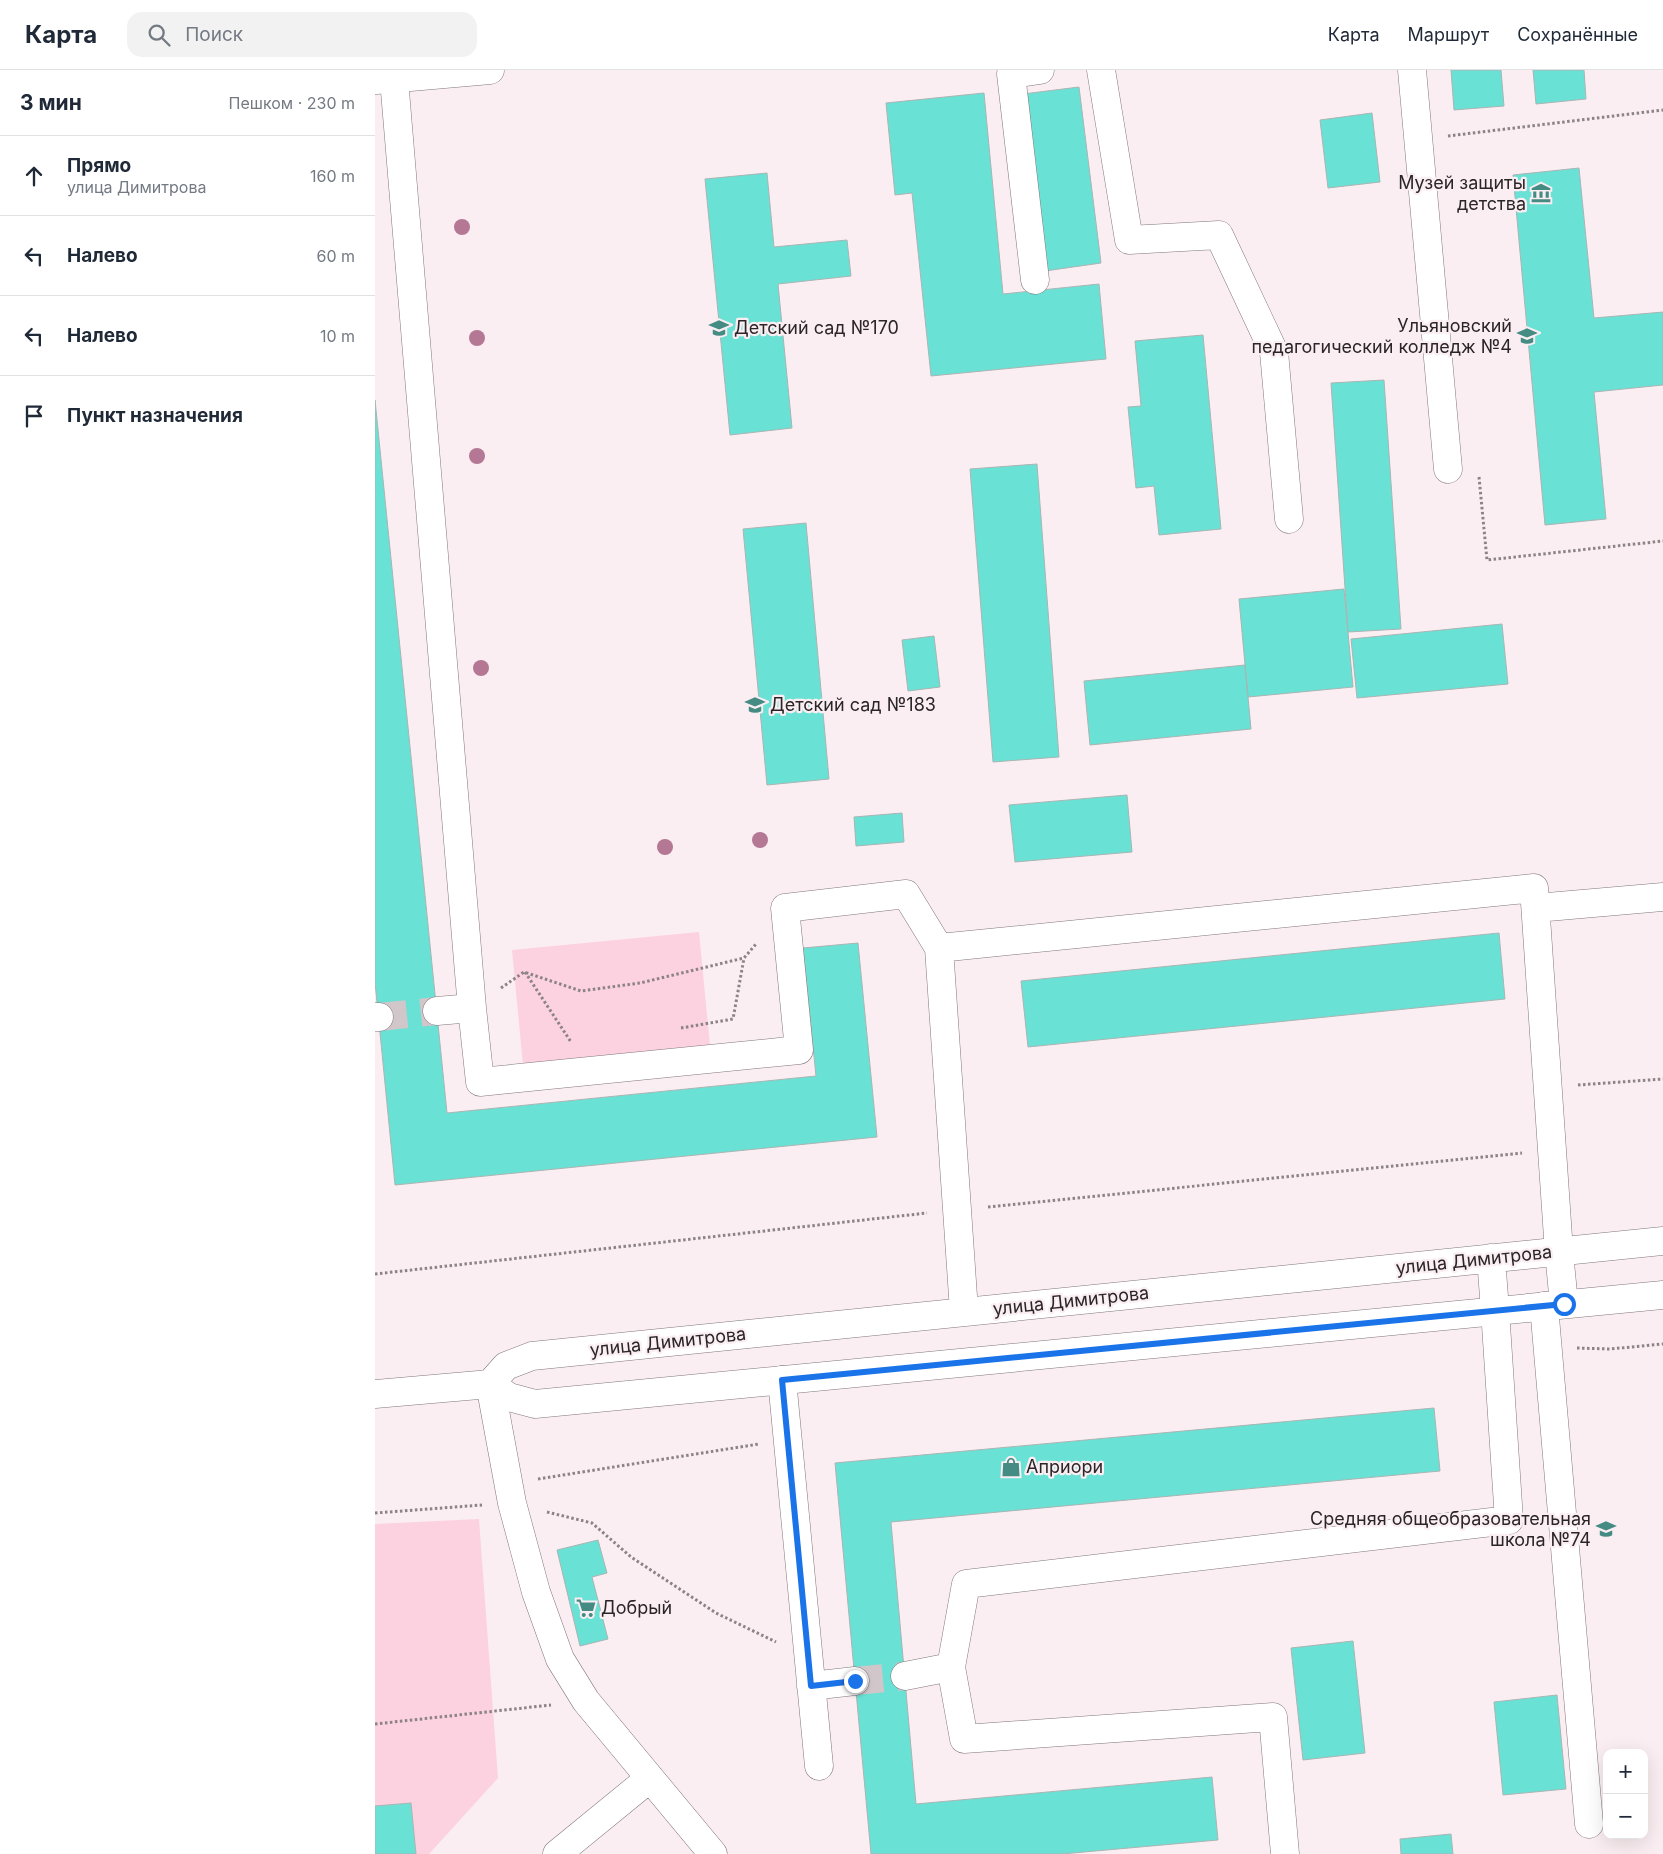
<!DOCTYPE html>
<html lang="ru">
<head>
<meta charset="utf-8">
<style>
  :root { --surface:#fff; --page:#f2f2f3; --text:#1f2937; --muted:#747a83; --line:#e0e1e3 }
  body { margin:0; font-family:Inter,sans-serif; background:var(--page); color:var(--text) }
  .controls { position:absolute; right:15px; bottom:15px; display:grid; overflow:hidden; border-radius:10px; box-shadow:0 5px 20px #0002 }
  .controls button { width:45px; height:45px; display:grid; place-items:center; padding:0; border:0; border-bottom:1px solid var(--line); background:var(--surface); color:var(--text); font:25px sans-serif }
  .stop { position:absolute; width:15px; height:15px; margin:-11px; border:4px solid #1a73e8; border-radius:50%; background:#fff }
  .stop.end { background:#1a73e8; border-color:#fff; box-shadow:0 1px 5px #0008 }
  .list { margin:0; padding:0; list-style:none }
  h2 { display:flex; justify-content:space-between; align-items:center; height:65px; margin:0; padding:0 20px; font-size:21px }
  h2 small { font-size:16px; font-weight:400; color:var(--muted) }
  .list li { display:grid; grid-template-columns:32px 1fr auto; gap:15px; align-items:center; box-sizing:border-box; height:80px; padding:0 20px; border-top:1px solid var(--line) }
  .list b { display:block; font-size:19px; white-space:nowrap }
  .list p { margin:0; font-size:16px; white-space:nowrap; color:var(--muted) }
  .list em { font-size:16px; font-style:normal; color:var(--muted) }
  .icon { flex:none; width:28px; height:28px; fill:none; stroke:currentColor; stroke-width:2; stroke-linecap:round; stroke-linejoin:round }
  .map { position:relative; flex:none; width:1288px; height:1784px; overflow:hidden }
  header { display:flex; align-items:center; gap:30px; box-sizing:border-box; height:70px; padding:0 25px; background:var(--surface); border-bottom:1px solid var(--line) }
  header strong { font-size:24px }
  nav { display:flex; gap:28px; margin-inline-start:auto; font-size:18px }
  .search { width:350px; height:45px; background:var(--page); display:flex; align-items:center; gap:12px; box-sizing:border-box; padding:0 18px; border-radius:15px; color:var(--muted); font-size:19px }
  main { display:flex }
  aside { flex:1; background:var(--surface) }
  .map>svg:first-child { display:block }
  .green { fill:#fcd1e0 }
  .building { fill:#6ae1d5; stroke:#a9b5b3 }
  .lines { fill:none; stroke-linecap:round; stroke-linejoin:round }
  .minor-tunnel { stroke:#d1c6c9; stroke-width:28; stroke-dasharray:28 14; stroke-linecap:butt }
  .minor-casing { stroke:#81777a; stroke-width:29 }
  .major-casing { stroke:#81777a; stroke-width:29 }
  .path { stroke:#8b8385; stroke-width:3; stroke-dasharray:2.5 2.5; stroke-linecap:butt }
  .minor { stroke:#fff; stroke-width:28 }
  .major { stroke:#fff; stroke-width:28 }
  .tree { fill:#b47794 }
  .route { stroke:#1a73e8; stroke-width:6 }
  .labels { text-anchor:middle; stroke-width:4.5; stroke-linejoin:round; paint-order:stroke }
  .poi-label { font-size:18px; fill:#2a2627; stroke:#fbeef2; text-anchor:start }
  .street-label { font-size:18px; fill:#2a2627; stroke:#fbeef2 }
</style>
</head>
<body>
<header>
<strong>Карта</strong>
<div class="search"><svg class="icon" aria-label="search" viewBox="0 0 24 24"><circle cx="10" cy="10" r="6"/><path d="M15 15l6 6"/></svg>Поиск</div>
<nav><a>Карта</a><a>Маршрут</a><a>Сохранённые</a></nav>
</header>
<main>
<aside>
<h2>3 мин<small>Пешком · 230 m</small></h2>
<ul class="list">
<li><svg class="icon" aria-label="ahead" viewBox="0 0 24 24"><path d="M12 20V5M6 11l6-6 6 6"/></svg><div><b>Прямо</b><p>улица Димитрова</p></div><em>160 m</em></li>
<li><svg class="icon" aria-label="left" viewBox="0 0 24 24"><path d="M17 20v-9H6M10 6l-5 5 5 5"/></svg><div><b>Налево</b></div><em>60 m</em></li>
<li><svg class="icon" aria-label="left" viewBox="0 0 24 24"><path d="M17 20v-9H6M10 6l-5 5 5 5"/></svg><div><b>Налево</b></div><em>10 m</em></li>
<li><svg class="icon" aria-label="arrive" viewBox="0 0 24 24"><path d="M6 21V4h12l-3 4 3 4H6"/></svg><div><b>Пункт назначения</b></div></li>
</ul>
</aside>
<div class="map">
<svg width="1288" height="1784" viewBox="0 0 1288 1784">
  <rect width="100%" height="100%" fill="#fbeef2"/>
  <path class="green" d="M324 862 335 976 148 995 137 880Z
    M104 1449 123 1708 54 1784H0V1454Z"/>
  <path class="building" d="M1076 0H1126L1129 36 1079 40Z
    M1158 0H1209L1211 29 1161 34Z
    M704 17 726 193 670 201 648 24Z
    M609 23 628 224 724 214 731 289 556 306 537 123 520 125 511 33Z
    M997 43 1005 112 953 118 945 50Z
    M1204 98 1219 248 1288 242V315L1219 322 1231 449 1170 455 1138 105Z
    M392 103 399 177 472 170 476 206 403 214 417 358 355 365 330 109Z
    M828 265 846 459 784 465 779 416 761 418 753 337 766 336 760 271Z
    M1009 310 1026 559 973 562 956 313Z
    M0 330 72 1043 441 1006 428 878 483 873 502 1067 20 1115 0 912Z
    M662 394 684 687 618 692 595 399Z
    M431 453 454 709 392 715 368 459Z
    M969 519 978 617 873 627 864 529Z
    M1127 554 1133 614 982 628 976 569Z
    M559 566 565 617 533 621 527 570Z
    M870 595 876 659 715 675 709 611Z
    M752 725 757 782 640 792 634 735Z
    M527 743 529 772 481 776 479 747Z
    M1124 863 1130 929 653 977 646 911Z
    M1059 1338 1065 1401 516 1452 541 1734 837 1707 843 1770 687 1784H496L460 1393Z
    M223 1470 232 1503 217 1507 233 1569 205 1576 182 1480Z
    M978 1571 990 1683 928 1690 916 1578Z
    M1182 1625 1191 1719 1128 1725 1119 1632Z
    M36 1733 41 1784H0V1736Z
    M1076 1764 1078 1784H1026L1025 1769Z"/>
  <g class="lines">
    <path class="minor-tunnel" d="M4 947 62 941
      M480 1611 530 1606"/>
    <defs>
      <path id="minor" d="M726 0 754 170 844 165 899 282 914 449
        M1037 0 1073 399
        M19 9 97 938 105 1012 424 980 410 838 531 824 564 878 1159 818 1184 1182 1189 1234
        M1 10 115 0
        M660 210 636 4 665 0
        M1161 838 1288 827
        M564 878 589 1241
        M62 941 97 938
        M0 947H4
        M1169 1236 1214 1754
        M407 1310 444 1696
        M115 1314 137 1433 161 1522 185 1589 211 1631 338 1784
        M530 1606 576 1597
        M436 1616 480 1611
        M182 1784 275 1708
        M910 1784 898 1647 589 1669 576 1597 591 1514 1134 1450 1120 1240"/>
      <path id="major" d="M1116 1188 1120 1240
        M115 1314 131 1296 157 1286 1288 1171
        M0 1324 115 1314 134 1327 160 1334 1288 1225"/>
    </defs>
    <use href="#minor" class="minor-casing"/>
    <use href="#major" class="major-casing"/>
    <path class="path" d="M1073 66 1288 40
      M1104 407 1112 490 1288 471
      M150 902 196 972
      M126 918 149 902 206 921 265 913 369 888 381 874
      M306 958 358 949 369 888
      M1203 1015 1288 1009
      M613 1137 1147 1083
      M0 1204 552 1143
      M1202 1278 1235 1279 1288 1274
      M163 1409 384 1374
      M172 1442 217 1453 256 1487 341 1543 401 1572
      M0 1443 107 1435
      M0 1654 176 1635"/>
    <use href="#minor" class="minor"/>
    <use href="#major" class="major"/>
  </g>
  <g class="tree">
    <circle cx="87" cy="157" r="8"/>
    <circle cx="102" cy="268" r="8"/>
    <circle cx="102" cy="386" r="8"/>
    <circle cx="106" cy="598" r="8"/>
    <circle cx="385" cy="770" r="8"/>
    <circle cx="290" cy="777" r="8"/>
  </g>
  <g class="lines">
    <path class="route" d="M480 1611 436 1616 407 1310 1189 1234"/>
  </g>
  <defs>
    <symbol id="museum-bare" viewBox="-9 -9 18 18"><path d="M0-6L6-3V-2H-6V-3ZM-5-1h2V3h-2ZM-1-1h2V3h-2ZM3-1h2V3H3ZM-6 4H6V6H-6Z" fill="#448b83" stroke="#fbeef2" stroke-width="2.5" paint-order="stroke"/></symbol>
    <symbol id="school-bare" viewBox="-9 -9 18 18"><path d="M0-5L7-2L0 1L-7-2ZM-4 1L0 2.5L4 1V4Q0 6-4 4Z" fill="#448b83" stroke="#fbeef2" stroke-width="2.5" paint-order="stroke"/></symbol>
    <symbol id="university-bare" viewBox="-9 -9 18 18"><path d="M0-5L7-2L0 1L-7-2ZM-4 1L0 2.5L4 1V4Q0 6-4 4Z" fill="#448b83" stroke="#fbeef2" stroke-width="2.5" paint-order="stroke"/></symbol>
    <symbol id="shop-bare" viewBox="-9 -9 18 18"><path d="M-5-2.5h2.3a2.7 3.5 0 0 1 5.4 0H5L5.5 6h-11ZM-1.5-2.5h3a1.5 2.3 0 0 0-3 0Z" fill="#448b83" stroke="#fbeef2" stroke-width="2.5" paint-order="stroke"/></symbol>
    <symbol id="supermarket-bare" viewBox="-9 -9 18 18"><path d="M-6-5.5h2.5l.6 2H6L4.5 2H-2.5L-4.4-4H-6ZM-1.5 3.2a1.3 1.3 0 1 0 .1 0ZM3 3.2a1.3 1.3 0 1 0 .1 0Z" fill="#448b83" stroke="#fbeef2" stroke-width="2.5" paint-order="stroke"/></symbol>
  </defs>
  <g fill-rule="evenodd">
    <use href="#museum-bare" x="1152" y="109" width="28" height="28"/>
    <use href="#school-bare" x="330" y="244" width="28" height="28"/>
    <use href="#university-bare" x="1138" y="252" width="28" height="28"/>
    <use href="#school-bare" x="366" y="621" width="28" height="28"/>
    <use href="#shop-bare" x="622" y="1383" width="28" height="28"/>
    <use href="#school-bare" x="1217" y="1445" width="28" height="28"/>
    <use href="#supermarket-bare" x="197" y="1524" width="28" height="28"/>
  </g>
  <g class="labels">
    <g class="poi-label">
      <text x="1151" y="119" text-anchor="end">Музей защиты<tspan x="1151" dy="21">детства</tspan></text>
      <text x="1137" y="262" text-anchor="end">Ульяновский<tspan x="1137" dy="21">педагогический колледж №4</tspan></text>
      <text x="359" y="264">Детский сад №170</text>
      <text x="395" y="641">Детский сад №183</text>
      <text x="651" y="1403">Априори</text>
      <text x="1216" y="1455" text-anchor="end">Средняя общеобразовательная<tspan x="1216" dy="21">школа №74</tspan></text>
      <text x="226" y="1544">Добрый</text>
    </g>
    <g class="street-label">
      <text transform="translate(1099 1190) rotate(-6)" y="6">улица Димитрова</text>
      <text transform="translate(696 1231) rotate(-6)" y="6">улица Димитрова</text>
      <text transform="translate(293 1272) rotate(-6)" y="6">улица Димитрова</text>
    </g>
  </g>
</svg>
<div class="controls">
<button>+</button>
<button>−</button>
</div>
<div class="stop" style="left:1189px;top:1234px"></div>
<div class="stop end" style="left:480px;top:1611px"></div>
</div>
</main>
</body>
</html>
